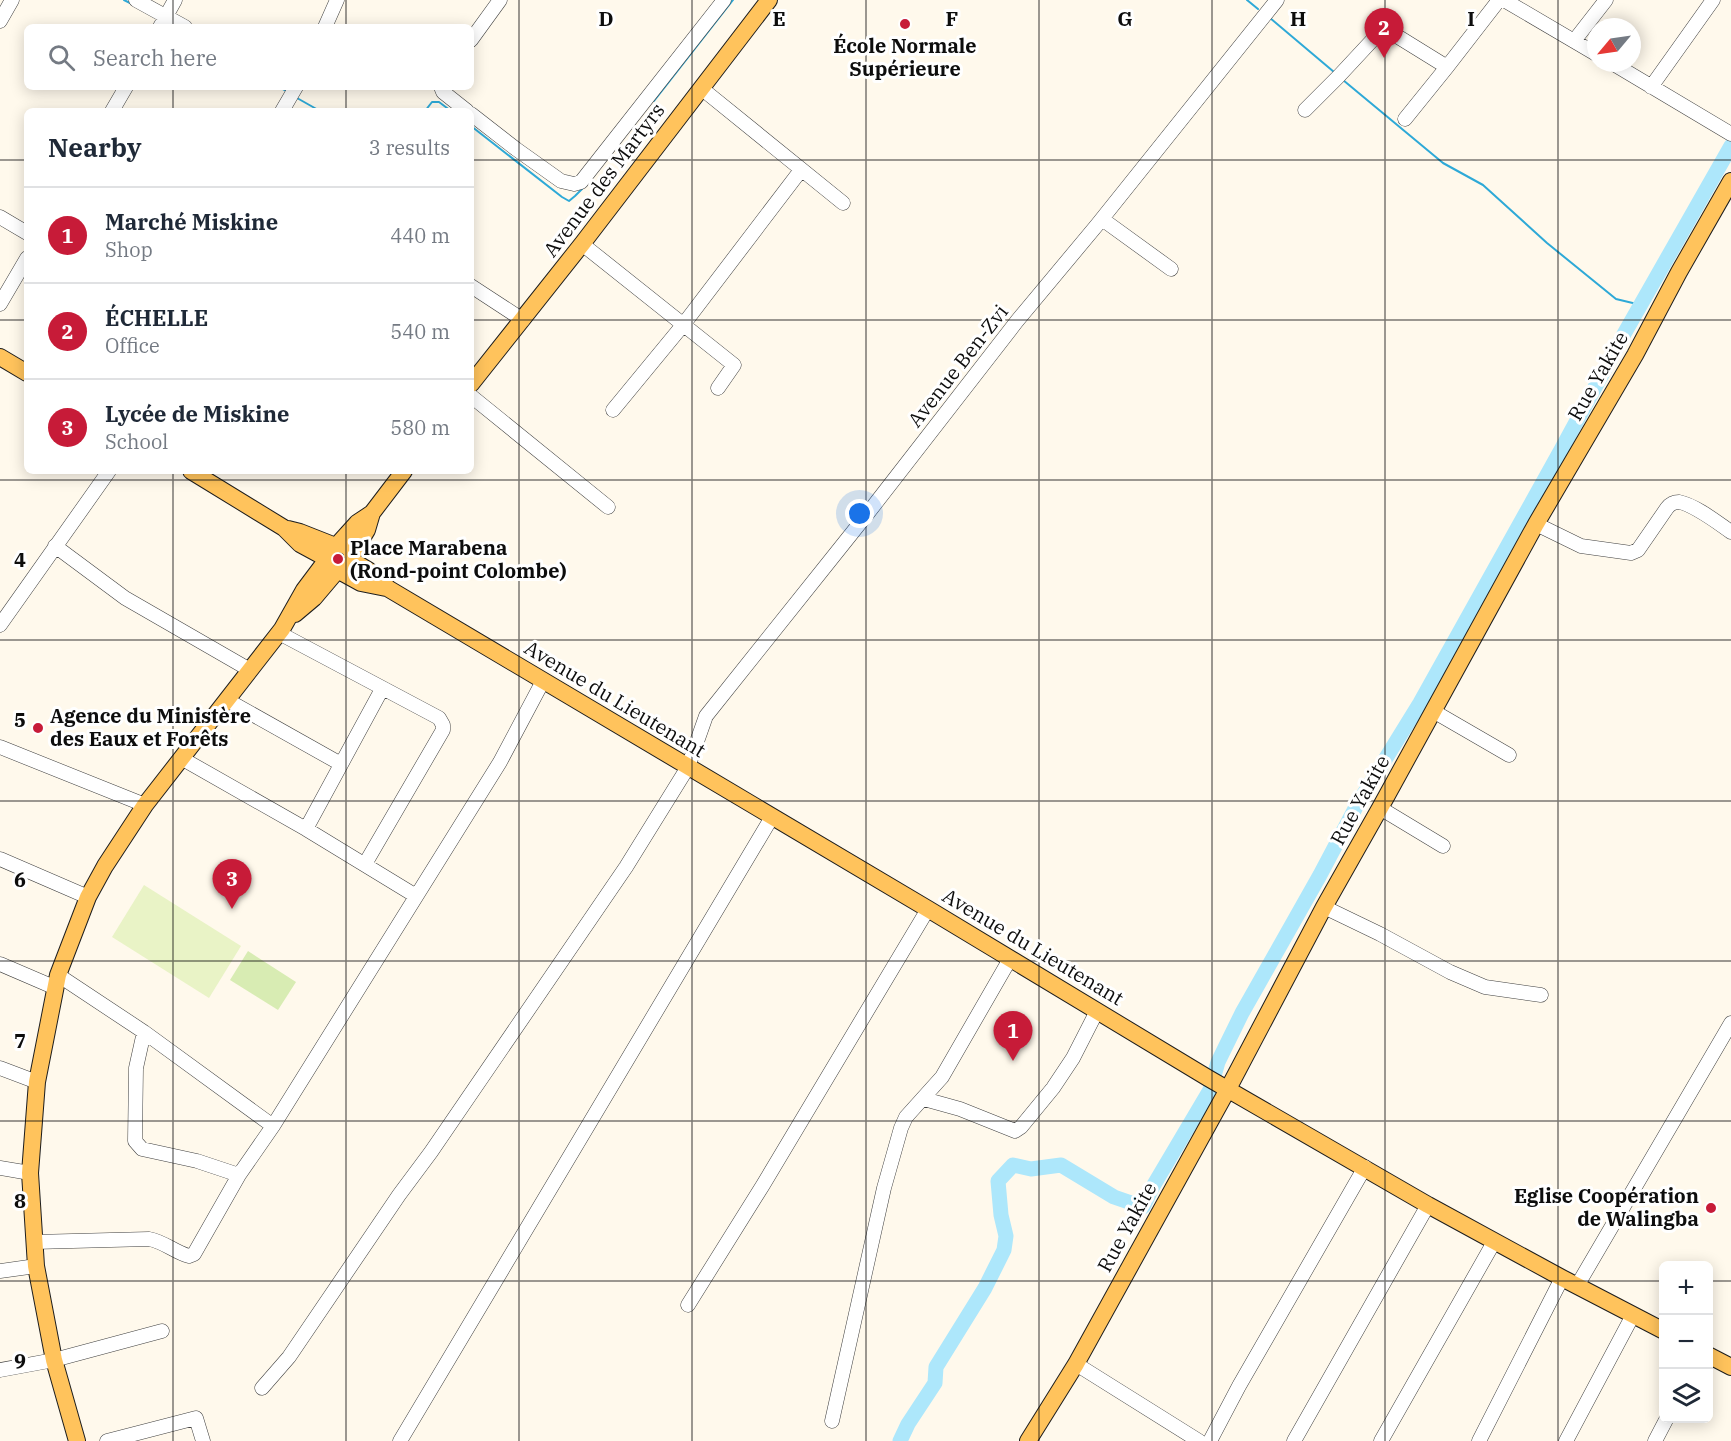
<!DOCTYPE html>
<html lang="en">
<head>
<meta charset="utf-8">
<style>
  :root { --surface:#fff; --page:#f2f2f3; --text:#1f2937; --muted:#747a83; --line:#e0e1e3; --accent:#c71b38 }
  body { margin:0; font-family:"IBM Plex Serif",serif; background:var(--page); color:var(--text) }
  .controls { position:absolute; right:18px; bottom:18px; display:grid; overflow:hidden; border-radius:9px; box-shadow:0 3px 15px #0003 }
  .controls button { width:54px; height:54px; display:grid; place-items:center; padding:0; border:0; border-bottom:2px solid var(--line); background:var(--surface); color:var(--text); font:30px sans-serif }
  .compass { position:absolute; left:1587px; top:18px; width:54px; height:54px; border-radius:50%; background:var(--surface); box-shadow:0 3px 15px #0003; rotate:241deg }
  .you { position:absolute; left:860px; top:514px; width:21px; height:21px; margin:-15px; border:4px solid #fff; border-radius:50%; background:#1a73e8; box-shadow:0 0 0 9px #1a73e833 }
  .badge { display:grid; place-items:center; width:39px; height:39px; border-radius:50%; background:var(--accent); color:#fff; font-size:20px; font-weight:700 }
  .pin { position:absolute; translate:-50% -50px; filter:drop-shadow(0 2px 3px #0008) }
  .pin::after { content:''; position:absolute; top:32px; width:21px; height:18px; background:inherit; clip-path:polygon(0 0,100% 0,50% 100%) }
  .list { margin:0; padding:0; list-style:none }
  h2 { display:flex; justify-content:space-between; align-items:center; height:78px; margin:0; padding:0 24px; font-size:26px }
  h2 small { font-size:20px; font-weight:400; color:var(--muted) }
  .list li { display:grid; grid-template-columns:39px 1fr auto; gap:18px; align-items:center; box-sizing:border-box; height:96px; padding:0 24px; border-top:2px solid var(--line) }
  .list b { display:block; font-size:22px; white-space:nowrap }
  .list p { margin:0; font-size:20px; white-space:nowrap; color:var(--muted) }
  .list em { font-size:20px; font-style:normal; color:var(--muted) }
  .icon { flex:none; width:33px; height:33px; fill:none; stroke:currentColor; stroke-width:2; stroke-linecap:round; stroke-linejoin:round }
  .map { position:relative; flex:none; width:1731px; height:1441px; overflow:hidden }
  .search { position:absolute; background:var(--surface); box-shadow:0 3px 15px #0003; left:24px; top:24px; width:450px; height:66px; display:flex; align-items:center; gap:15px; box-sizing:border-box; padding:0 21px; border-radius:9px; color:var(--muted); font-size:22px }
  .panel { position:absolute; background:var(--surface); box-shadow:0 3px 15px #0003; left:24px; top:108px; width:450px; height:366px; border-radius:9px }
  .map>svg:first-child { display:block }
  .green { fill:#d8ecb3 }
  .pitch { fill:#e9f3c6 }
  .lines { fill:none; stroke-linecap:round; stroke-linejoin:round }
  .stream { stroke:#2ea9d7; stroke-width:2 }
  .river { stroke:#ade7fb; stroke-width:15 }
  .minor-casing { stroke:#404040; stroke-width:15 }
  .major-casing { stroke:#1e1e1e; stroke-width:18 }
  .minor { stroke:#fff; stroke-width:14 }
  .major { stroke:#ffc35c; stroke-width:16 }
  .grid { fill:none; stroke:#0d0d0d; stroke-width:1.5; stroke-opacity:0.55 }
  .poi-dot { fill:#c71b38; stroke:#fff; stroke-width:2 }
  .labels { text-anchor:middle; stroke-width:6; stroke-linejoin:round; paint-order:stroke }
  .poi-label { font-size:20px; font-weight:bold; fill:#0d0d0d; stroke:#fff; text-anchor:start }
  .street-label { font-size:20px; fill:#0d0d0d; stroke:#fff }
  .grid-label { font-size:20px; text-anchor:middle; font-weight:bold; fill:#0d0d0d; stroke:#fff; stroke-width:6; stroke-linejoin:round; paint-order:stroke }
</style>
</head>
<body>
<div class="map">
<svg width="1731" height="1441" viewBox="0 0 1731 1441">
  <rect width="100%" height="100%" fill="#fff9ec"/>
  <path class="green" d="M248 951 296 982 278 1010 230 980Z"/>
  <path class="pitch" d="M144 885 241 946 209 998 112 937Z"/>
  <g class="lines">
    <path class="stream" d="M124 0 132 4
      M1247 0 1258 9
      M1270 18 1334 72
      M1343 80 1443 163 1483 185 1547 243 1616 299 1641 305
      M279 87 286 91
      M297 98 320 111
      M654 101 733 0
      M425 111 432 102H439L451 111
      M471 126 562 197 569 201 575 196 582 189"/>
    <path class="river" d="M900 1441 908 1424 935 1383 936 1367 985 1288 1004 1250 1006 1236 1001 1215 998 1181 1013 1165 1031 1169 1061 1165 1114 1197 1143 1207 1152 1188 1210 1090 1218 1062 1242 1013 1320 875 1357 805 1420 703 1561 450 1624 334 1731 146"/>
    <defs>
      <path id="minor" d="M136 0 185 27
        M1504 0 1596 54
        M0 21 12 0
        M160 27 175 0
        M325 27 337 0
        M471 40 500 0
        M1574 41 1606 0
        M1612 63 1731 134
        M441 87 443 92 467 111
        M1651 87 1713 0
        M701 88 843 203
        M1305 110 1338 77 1378 34 1386 32 1392 33 1447 67
        M112 111 126 87
        M282 111 296 87
        M471 114 516 149 561 181 574 184 581 182 724 0
        M1405 119 1447 67 1499 0
        M0 217 27 233
        M1102 219 1171 269
        M582 244 734 365 718 388
        M471 286 523 320
        M0 304 27 258
        M471 396 608 507
        M613 410 683 325 801 170
        M1536 524 1581 546 1631 553 1638 550 1667 508C1670 504 1674 502 1679 502 1695 505 1718 523 1731 532
        M55 546 125 598 250 670
        M0 625 109 471
        M279 633 439 718 443 725V730L365 864
        M227 700 341 764
        M1433 711 1509 755
        M0 747 145 805
        M181 758 306 829 416 896
        M1380 808 1443 846
        M306 829 382 689
        M0 859 88 897
        M1324 907 1380 934 1450 972 1485 987 1541 995
        M0 964 56 988
        M58 975 144 1032 273 1126
        M144 1032 136 1068 135 1141 142 1149 197 1161 239 1175
        M0 1068 37 1082
        M924 1099 960 1109 1015 1131 1021 1127 1053 1088 1073 1058 1097 1011
        M0 1168 30 1173
        M34 1242 149 1239C165 1242 174 1252 189 1256L194 1254 239 1175 273 1126 500 762 543 681
        M0 1271 36 1266
        M1577 1286 1731 1023
        M688 1305 763 1185 928 909
        M1076 1364 1199 1441
        M0 1370 54 1360 162 1331
        M262 1388 289 1357 399 1195 431 1152 626 867 688 767 706 716 868 513 1017 321 1097 225 1277 0
        M832 1421 884 1188 901 1128 906 1117 942 1077 1010 959
        M107 1441 196 1418 203 1441
        M400 1441 772 817
        M1210 1441 1239 1386 1365 1167
        M1294 1441 1428 1205
        M1381 1441 1494 1242
        M1479 1441 1562 1278
        M1566 1441 1633 1315
        M1655 1441 1667 1418"/>
      <path id="major" d="M0 357 27 373
        M471 384 582 244 769 0
        M191 471 284 528 300 544 324 557
        M288 529 300 532 333 545
        M338 544 357 523 372 513 404 471
        M352 555 367 530 372 513
        M353 561 368 570 389 589 928 909 1208 1078 1428 1205 1562 1278 1664 1331
        M341 572C364 562 349 535 329 548L324 557 327 566 331 570 341 572 361 583 386 588
        M295 614 314 598 336 572
        M1708 1355 1731 1367
        M77 1441 54 1360 36 1266 30 1173 37 1082 58 975 88 897 105 866 145 805 282 629 304 590 325 562
        M1028 1441 1076 1364 1228 1089 1324 907 1380 808 1536 524 1635 355 1679 272 1731 181"/>
    </defs>
    <use href="#minor" class="minor-casing"/>
    <use href="#major" class="major-casing"/>
    <use href="#minor" class="minor"/>
    <use href="#major" class="major"/>
  </g>
  <path class="grid" d="M173 0V27M346 0V27M519 0V1441M692 0V1441M866 0V1441M1039 0V1441M1212 0V1441M1385 0V1441M1558 0V1441M173 87V111M346 87V111M0 160H27M471 160H1731M0 320H27M471 320H1731M173 471V1441M346 471V1441M0 480H1731M0 640H1731M0 801H1731M0 961H1731M0 1121H1731M0 1281H1664M1708 1281H1731"/>
  <g class="poi-dot">
    <circle cx="905" cy="24" r="6"/>
    <circle cx="338" cy="559" r="6"/>
    <circle cx="38" cy="728" r="6"/>
    <circle cx="1711" cy="1208" r="6"/>
  </g>
  <g class="labels">
    <g class="poi-label">
      <text x="905" y="53" text-anchor="middle">École Normale<tspan x="905" dy="23">Supérieure</tspan></text>
      <text x="350" y="555">Place Marabena<tspan x="350" dy="23">(Rond-point Colombe)</tspan></text>
      <text x="50" y="723">Agence du Ministère<tspan x="50" dy="23">des Eaux et Forêts</tspan></text>
      <text x="1699" y="1203" text-anchor="end">Eglise Coopération<tspan x="1699" dy="23">de Walingba</tspan></text>
    </g>
    <g class="street-label">
      <text transform="translate(604 180) rotate(-53)" y="7">Avenue des Martyrs</text>
      <text transform="translate(958 366) rotate(-52)" y="7">Avenue Ben-Zvi</text>
      <text transform="translate(1598 376) rotate(-60)" y="7">Rue Yakite</text>
      <text transform="translate(615 699) rotate(31)" y="7">Avenue du Lieutenant</text>
      <text transform="translate(1360 800) rotate(-61)" y="7">Rue Yakite</text>
      <text transform="translate(1033 947) rotate(31)" y="7">Avenue du Lieutenant</text>
      <text transform="translate(1127 1227) rotate(-61)" y="7">Rue Yakite</text>
    </g>
  </g>
  <g class="grid-label">
    <text x="606" y="26">D</text>
    <text x="779" y="26">E</text>
    <text x="952" y="26">F</text>
    <text x="1125" y="26">G</text>
    <text x="1298" y="26">H</text>
    <text x="1471" y="26">I</text>
    <text x="20" y="567">4</text>
    <text x="20" y="727">5</text>
    <text x="20" y="887">6</text>
    <text x="20" y="1048">7</text>
    <text x="20" y="1208">8</text>
    <text x="20" y="1368">9</text>
  </g>
</svg>
<div class="controls">
<button>+</button>
<button>−</button>
<button><svg class="icon" aria-label="layers" viewBox="0 0 24 24"><path d="M12 4l9 5-9 5-9-5zM3 14l9 5 9-5"/></svg></button>
</div>
<svg class="compass" viewBox="-18 -18 36 36"><path d="M0-13l5 13h-10z" fill="#e53935"/><path d="M0 13l5-13h-10z" fill="#747a83"/></svg>
<div class="you"></div>
<div class="pin badge" style="left:1013px;top:1061px">1</div>
<div class="pin badge" style="left:1384px;top:58px">2</div>
<div class="pin badge" style="left:232px;top:909px">3</div>
<div class="search"><svg class="icon" aria-label="search" viewBox="0 0 24 24"><circle cx="10" cy="10" r="6"/><path d="M15 15l6 6"/></svg>Search here</div>
<section class="panel">
<h2>Nearby<small>3 results</small></h2>
<ul class="list">
<li><span class="badge">1</span><div><b>Marché Miskine</b><p>Shop</p></div><em>440 m</em></li>
<li><span class="badge">2</span><div><b>ÉCHELLE</b><p>Office</p></div><em>540 m</em></li>
<li><span class="badge">3</span><div><b>Lycée de Miskine</b><p>School</p></div><em>580 m</em></li>
</ul>
</section>
</div>
</body>
</html>
